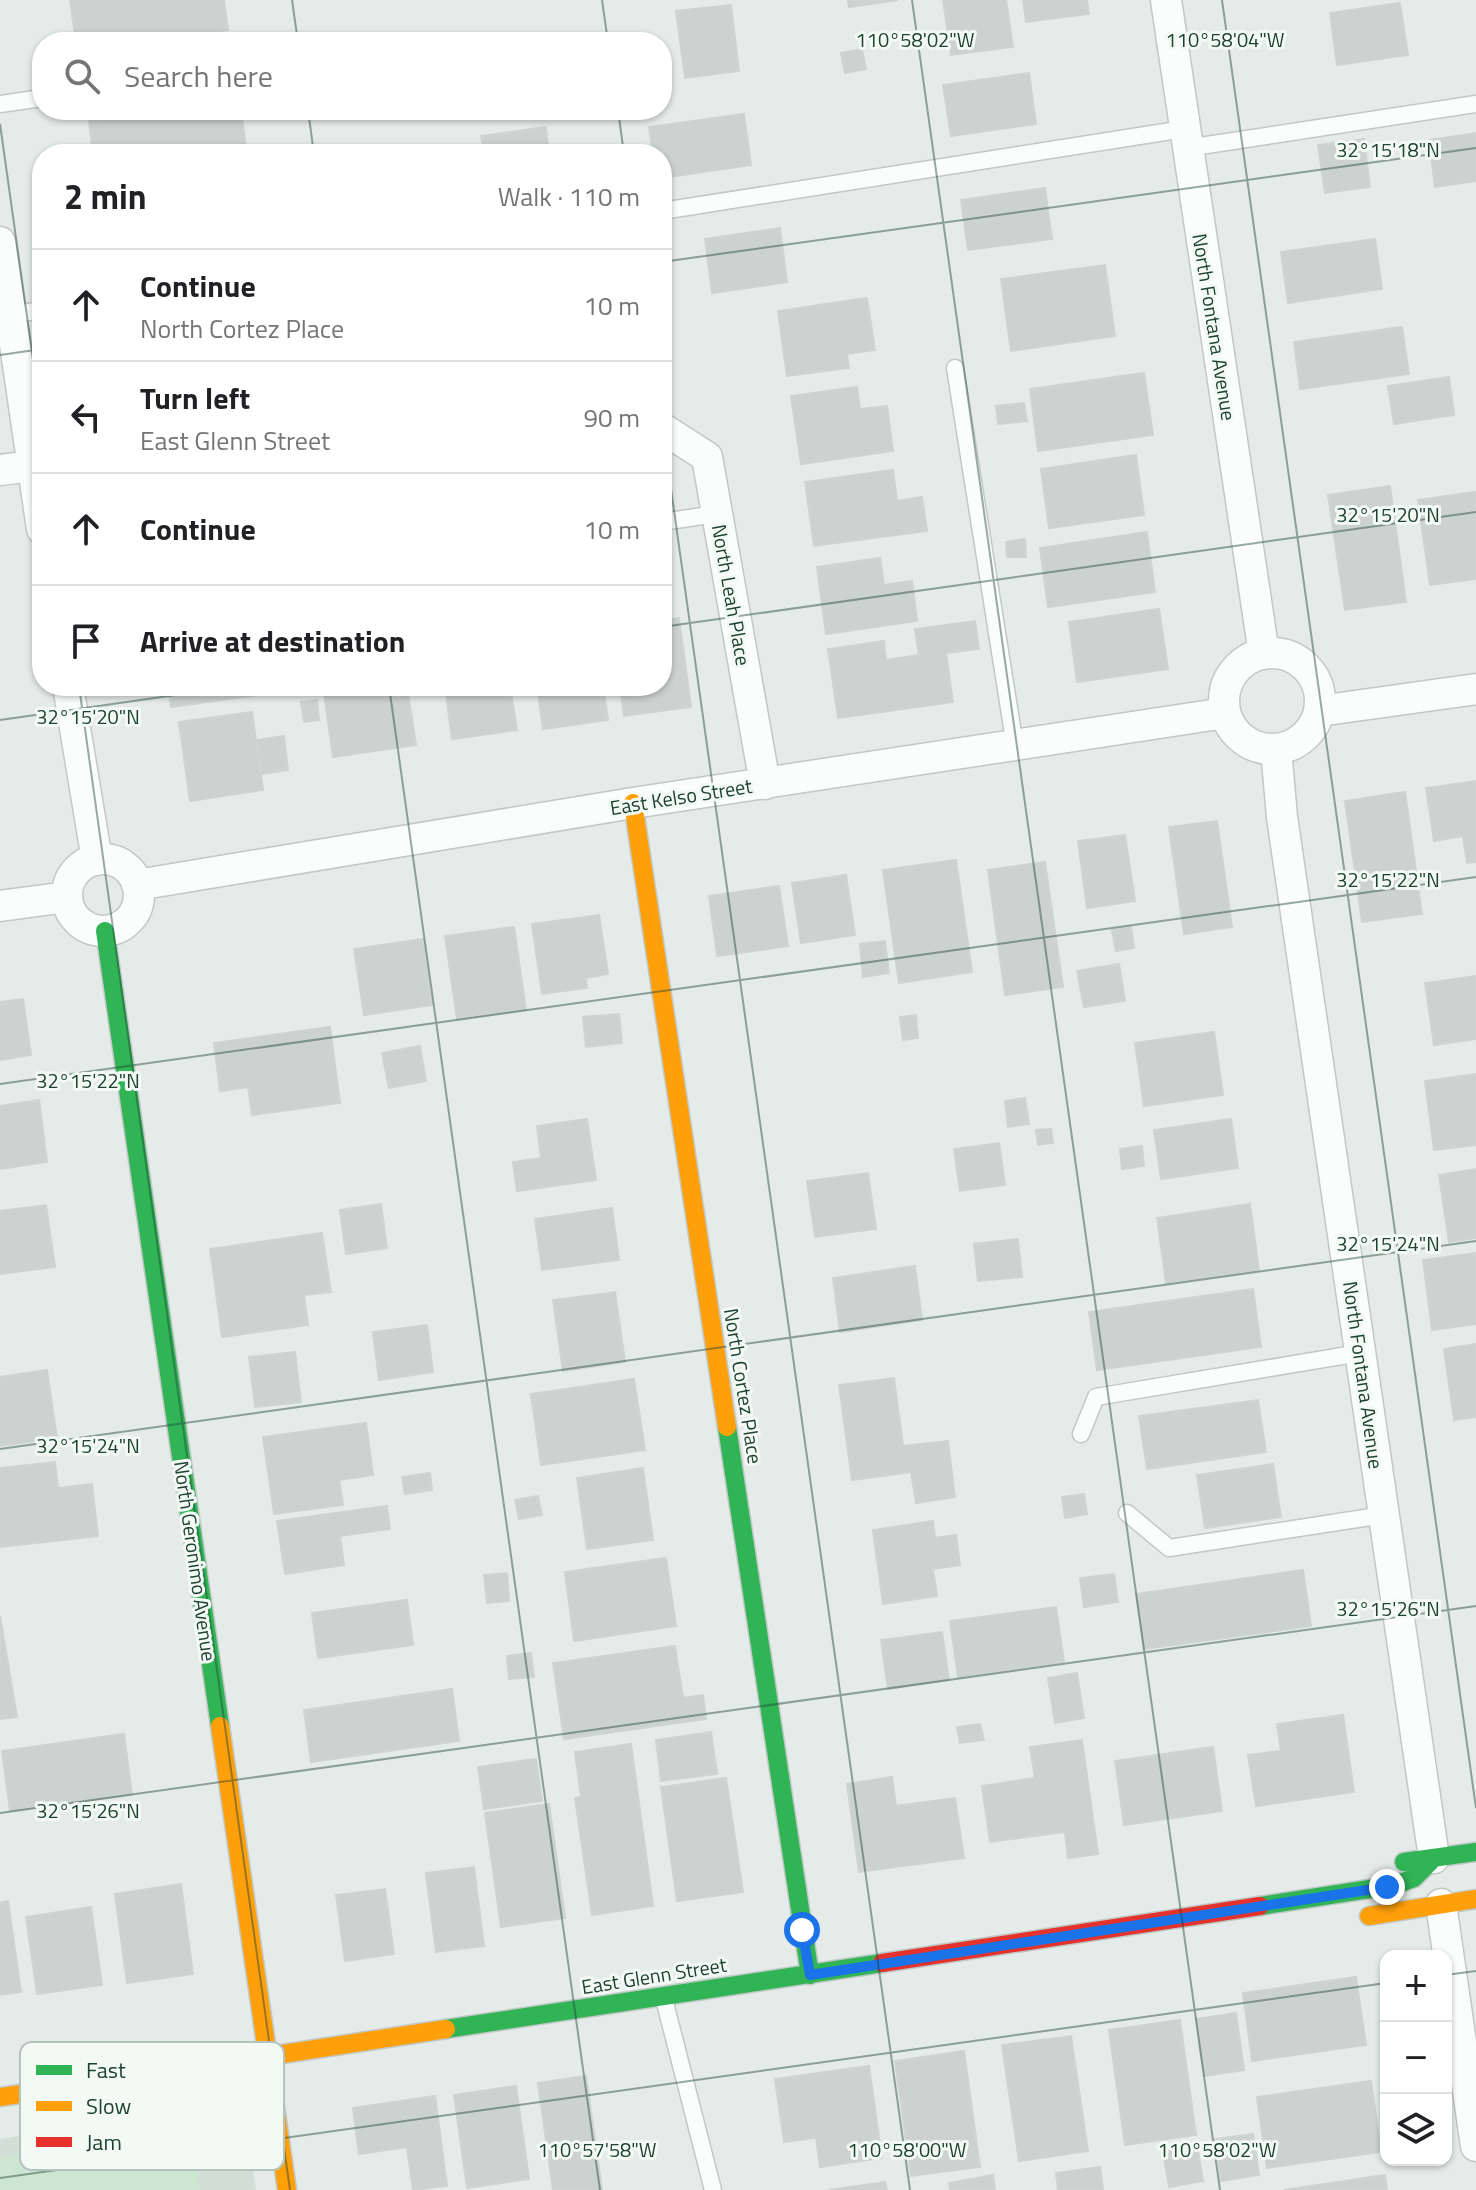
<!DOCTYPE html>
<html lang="en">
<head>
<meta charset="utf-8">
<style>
  :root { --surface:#fff; --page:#f6f6f6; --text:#202124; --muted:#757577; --line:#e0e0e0 }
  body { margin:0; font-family:"Titillium Web",sans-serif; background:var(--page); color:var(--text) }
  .controls { position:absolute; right:24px; bottom:24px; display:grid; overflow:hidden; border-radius:16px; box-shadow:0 2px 6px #0004 }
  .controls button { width:72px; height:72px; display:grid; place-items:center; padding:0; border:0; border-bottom:2px solid var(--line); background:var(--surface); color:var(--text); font:40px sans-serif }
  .stop { position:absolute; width:24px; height:24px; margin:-18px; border:6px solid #1a73e8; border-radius:50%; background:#fff }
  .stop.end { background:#1a73e8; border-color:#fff; box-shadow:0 2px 8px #0008 }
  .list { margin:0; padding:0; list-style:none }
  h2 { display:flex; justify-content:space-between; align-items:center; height:104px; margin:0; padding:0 32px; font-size:34px }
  h2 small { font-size:26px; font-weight:400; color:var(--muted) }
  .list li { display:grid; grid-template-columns:52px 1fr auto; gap:24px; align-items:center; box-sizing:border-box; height:112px; padding:0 32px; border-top:2px solid var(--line) }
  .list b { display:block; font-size:30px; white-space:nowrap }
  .list p { margin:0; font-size:26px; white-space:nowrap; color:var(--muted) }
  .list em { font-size:26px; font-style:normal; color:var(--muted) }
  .icon { flex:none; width:44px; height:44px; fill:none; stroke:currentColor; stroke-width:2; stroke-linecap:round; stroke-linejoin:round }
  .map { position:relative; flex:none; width:1476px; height:2190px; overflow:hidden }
  .search { position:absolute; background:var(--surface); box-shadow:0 2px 6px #0004; left:32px; top:32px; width:640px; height:88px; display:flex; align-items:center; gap:20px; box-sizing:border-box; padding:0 28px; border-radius:32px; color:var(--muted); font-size:30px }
  .panel { position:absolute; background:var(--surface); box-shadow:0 2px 6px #0004; left:32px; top:144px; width:640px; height:552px; border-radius:32px }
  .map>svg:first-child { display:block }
  .built { fill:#d2ded7 }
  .green { fill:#cde6d1 }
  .building { fill:#ccd2cf; stroke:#ced4d1; stroke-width:2 }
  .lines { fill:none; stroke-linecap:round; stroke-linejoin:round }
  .lane-casing { stroke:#c2c8c5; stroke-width:19 }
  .street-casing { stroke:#c2c8c5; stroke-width:33 }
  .fast-casing { stroke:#c0c9c5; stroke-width:21 }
  .slow-casing { stroke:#c0c9c5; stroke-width:21 }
  .jam-casing { stroke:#c0c9c5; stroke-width:21 }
  .lane { stroke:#fbfcfc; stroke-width:16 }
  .street { stroke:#fbfcfc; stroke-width:30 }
  .fast { stroke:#30b455; stroke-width:18 }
  .slow { stroke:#ff9f0a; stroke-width:18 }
  .jam { stroke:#e5322d; stroke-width:18 }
  .route { stroke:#1a73e8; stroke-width:10 }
  .ticks { fill:none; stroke:#204235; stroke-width:2; stroke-opacity:0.45 }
  .labels { text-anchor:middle; stroke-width:6; stroke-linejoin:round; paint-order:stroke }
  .street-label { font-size:20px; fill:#204235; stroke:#f3faf6 }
  .key { fill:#f3faf6; stroke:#b4c3bc; stroke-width:2 }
  .key-label { font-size:22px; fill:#204235 }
  .ticks-label { font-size:20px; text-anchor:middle; fill:#204235; stroke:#f3faf6; stroke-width:6; stroke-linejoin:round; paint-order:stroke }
</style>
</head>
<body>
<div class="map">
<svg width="1476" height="2190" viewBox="0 0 1476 2190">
  <rect width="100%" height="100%" fill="#e5ebe8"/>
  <path class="built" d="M244 2104 256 2190H0V2139Z"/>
  <path class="green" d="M191 2130 200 2190H0V2157Z"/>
  <path class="building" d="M70 0H224L228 30 144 42H76Z
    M848 0H898L849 7Z
    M943 0H1006L1013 47 951 55Z
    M1023 0H1087L1089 14 1026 22Z
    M1400 3 1408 55 1337 65 1330 13Z
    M731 5 739 71 685 78 676 11Z
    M862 49 866 69 845 73 841 53Z
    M1029 73 1036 124 951 136 943 85Z
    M169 110H241L247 154H93L89 121Z
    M744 114 751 165 662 178V154H653L649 127Z
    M546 127 549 154H484L481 136Z
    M1476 133V181L1435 187 1429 140Z
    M1364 139 1370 187 1325 193 1318 145Z
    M1045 188 1052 239 968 250 961 200Z
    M780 228 787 282 712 293 705 239Z
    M1375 239 1382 289 1288 303 1281 252Z
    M1105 265 1115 336 1011 351 1001 279Z
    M867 298 875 350 847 354 849 368 787 376 778 311Z
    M1402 327 1409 374 1300 389 1294 342Z
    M1144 373 1153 435 1038 451 1030 389Z
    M1449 377 1454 415 1394 424 1388 386Z
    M857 387 860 409 887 406 893 451 801 464 791 396Z
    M1024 403 1027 421 998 424 996 406Z
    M1136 455 1144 515 1049 528 1041 469Z
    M893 470 897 501 922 497 927 531 814 546 805 482Z
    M1390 486 1406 602 1345 610 1328 495Z
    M1475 492 1476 579 1430 585 1418 500Z
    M1147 532 1155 592 1048 607 1040 548Z
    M1025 539 1026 557H1007L1006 542Z
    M880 558 884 585 912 581 917 621 826 634 817 567Z
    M1159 609 1168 669 1077 682 1069 622Z
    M679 618 691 707 624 716 620 686H662V620Z
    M975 621 979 649 946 653 953 702 838 718 828 649 884 641 886 660 919 655 915 629Z
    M168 686H256L257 695 171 707Z
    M323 686H407L416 745 333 757Z
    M445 686H510L517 730 452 739Z
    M537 686H603L608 720 543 729Z
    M317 700 319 720 304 722 301 702Z
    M252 712 263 790 190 801 179 722Z
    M284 736 288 770 261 774 256 740Z
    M1476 781V862L1467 863 1463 836 1434 841 1426 788Z
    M1405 792 1422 914 1362 922 1345 801Z
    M1217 821 1232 927 1184 934 1169 827Z
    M1125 835 1135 901 1087 908 1078 841Z
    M956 860 972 972 899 983 883 870Z
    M1045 862 1063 987 1005 995 988 870Z
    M846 875 855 935 801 943 792 883Z
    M779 886 788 946 717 956 709 896Z
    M599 915 608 974 586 978 587 988 542 994 532 924Z
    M514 927 526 1010 457 1019 445 936Z
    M1131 927 1134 948 1116 951 1112 930Z
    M423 939 432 1005 364 1015 354 949Z
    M885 941 889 973 863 977 860 944Z
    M1119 964 1125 1001 1084 1007 1077 971Z
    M1476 976V1039L1434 1045 1425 983Z
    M23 999 31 1055 0 1060V1002Z
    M619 1014 622 1043 586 1047 583 1017Z
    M916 1015 918 1038 903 1040 900 1017Z
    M330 1027 340 1103 252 1115 248 1087 220 1091 214 1043Z
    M1214 1032 1223 1095 1144 1106 1135 1043Z
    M420 1046 426 1081 389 1088 382 1053Z
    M1476 1074V1145L1434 1150 1425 1081Z
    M1025 1098 1029 1124 1008 1127 1005 1101Z
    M39 1100 47 1162 0 1169V1106Z
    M587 1119 596 1180 517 1191 513 1162 541 1158 537 1126Z
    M1231 1119 1238 1168 1161 1179 1154 1130Z
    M1051 1129 1053 1143 1038 1145 1036 1130Z
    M999 1143 1005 1185 960 1191 954 1149Z
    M1142 1146 1144 1166 1122 1169 1120 1149Z
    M1476 1169V1238L1449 1242 1439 1175Z
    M868 1173 876 1229 815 1237 807 1181Z
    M381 1204 387 1248 346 1254 340 1210Z
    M1250 1204 1259 1270 1166 1283 1157 1218Z
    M46 1205 55 1267 0 1274V1211Z
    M612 1208 619 1260 542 1270 535 1219Z
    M322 1233 331 1292 304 1295 308 1325 222 1337 210 1249Z
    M1018 1239 1022 1277 978 1281 974 1244Z
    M1476 1253V1324L1432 1330 1423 1260Z
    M915 1266 922 1320 840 1332 833 1278Z
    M1253 1289 1261 1347 1097 1370 1089 1312Z
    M615 1292 625 1362 563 1371 553 1300Z
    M427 1325 433 1372 379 1380 373 1332Z
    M1476 1344V1417L1454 1420 1444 1349Z
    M295 1352 301 1402 255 1407 249 1357Z
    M47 1370 57 1438 0 1446V1377Z
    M894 1378 903 1446 948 1441 955 1497 916 1503 911 1472 852 1480 839 1385Z
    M634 1379 645 1450 541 1465 531 1394Z
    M1258 1400 1266 1452 1147 1469 1139 1416Z
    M366 1423 373 1475 339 1480 343 1505 274 1514 263 1437Z
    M55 1462 58 1488 92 1484 98 1536 0 1547V1468Z
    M1273 1464 1281 1517 1205 1528 1197 1475Z
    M643 1468 653 1540 587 1549 577 1478Z
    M430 1473 432 1490 405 1494 402 1477Z
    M1084 1494 1087 1514 1065 1518 1062 1497Z
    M538 1496 542 1515 519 1519 515 1500Z
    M387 1506 390 1529 340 1536 344 1565 285 1574 277 1521Z
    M933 1521 935 1538 956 1535 960 1565 933 1569 937 1596 883 1604 873 1530Z
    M666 1558 676 1626 574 1641 565 1572Z
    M1303 1570 1311 1626 1144 1649 1136 1594Z
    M507 1573 509 1601 487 1603 484 1575Z
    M1114 1574 1118 1602 1084 1607 1080 1578Z
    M407 1600 413 1645 318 1658 312 1613Z
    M1056 1607 1064 1662 958 1677 950 1621Z
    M0 1616 17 1717 0 1719Z
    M942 1632 949 1680 888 1689 881 1640Z
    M675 1646 683 1698 703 1695 706 1719 564 1739 553 1663Z
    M531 1653 534 1677 509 1679 507 1656Z
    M1077 1673 1084 1718 1055 1723 1048 1678Z
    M452 1689 459 1741 311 1762 304 1710Z
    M1343 1715 1354 1792 1256 1806 1248 1755 1281 1751 1277 1724Z
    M980 1724 984 1740 960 1743 957 1727Z
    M711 1732 717 1774 661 1781 656 1740Z
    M124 1734 132 1795 10 1811 2 1751Z
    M1082 1740 1098 1854 1068 1858 1065 1832 990 1842 982 1786 1035 1778 1030 1747Z
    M631 1744 653 1906 592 1915 575 1798 581 1797 575 1752Z
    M1213 1747 1222 1811 1124 1825 1115 1761Z
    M536 1759 542 1801 484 1809 478 1767Z
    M892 1777 896 1806 955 1798 964 1858 859 1872 847 1784Z
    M726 1778 743 1892 677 1901 661 1787Z
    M549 1804 565 1918 501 1927 485 1813Z
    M474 1867 484 1946 436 1952 426 1873Z
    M181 1884 193 1974 127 1983 115 1894Z
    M385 1889 394 1954 345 1961 336 1895Z
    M8 1901 21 1992 0 1995V1903Z
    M91 1907 102 1985 37 1994 26 1917Z
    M1356 1977 1366 2045 1252 2061 1243 1993Z
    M1236 2013 1244 2070 1204 2076 1196 2019Z
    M1180 2020 1196 2135 1125 2145 1109 2030Z
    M1071 2036 1088 2151 1019 2161 1002 2045Z
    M964 2051 980 2167 911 2176 895 2061Z
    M869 2066 882 2158 820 2167 816 2138 784 2142 775 2079Z
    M586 2076 602 2190H553L538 2083Z
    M1371 2081 1381 2152 1267 2168 1257 2097Z
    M516 2086 529 2179 467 2188 454 2095Z
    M435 2096 447 2186 413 2190 407 2147 359 2154 353 2108Z
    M1253 2134 1259 2175 1221 2181 1215 2139Z
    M1197 2145 1203 2181 1169 2187 1163 2151Z
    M1100 2167 1103 2190H1058L1056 2173Z
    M993 2175 995 2190H950L949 2183Z
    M1385 2175 1387 2190H1284Z
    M885 2182 887 2190H829Z"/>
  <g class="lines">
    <defs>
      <path id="lane" d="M0 104 42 98
        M1187 148 1476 104
        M662 211 1184 129
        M10 315 42 310
        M955 368 1015 746
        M662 522 716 514
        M1081 1434 1096 1397 1360 1353
        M1127 1513 1169 1548 1384 1515
        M664 1999 713 2190"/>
      <path id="street" d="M1166 0 1264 654
        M0 242 42 529
        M662 428 707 457 765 784
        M0 470 32 466
        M1224 701a48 48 0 1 1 96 0a48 48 0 1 1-96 0Z
        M68 686 97 860
        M1319 711 1476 689
        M1276 749 1282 817 1434 1858
        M67 895a36 36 0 1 1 72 0a36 36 0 1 1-72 0Z
        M137 885 633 803 1225 713
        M0 906 67 897
        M1441 1904 1476 2146"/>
      <path id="fast" d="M105 931 220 1726
        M727 1427 810 1975
        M1404 1862 1476 1852
        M1260 1906 1395 1885 1414 1878 1434 1858
        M446 2029 882 1963"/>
      <path id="slow" d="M633 803 727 1427
        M220 1726 287 2190
        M1369 1916 1476 1899
        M0 2097 446 2029"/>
      <path id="jam" d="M882 1963 1260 1906"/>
    </defs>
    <use href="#lane" class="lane-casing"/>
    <use href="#street" class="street-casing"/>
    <use href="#fast" class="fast-casing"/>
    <use href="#slow" class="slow-casing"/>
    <use href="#jam" class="jam-casing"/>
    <use href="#lane" class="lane"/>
    <use href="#street" class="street"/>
    <use href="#fast" class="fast"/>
    <use href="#slow" class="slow"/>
    <use href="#jam" class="jam"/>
  </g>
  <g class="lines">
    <path class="route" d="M802 1930 810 1975 1387 1887"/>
  </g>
  <path class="ticks" d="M292 0 298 42M602 0 608 42M912 0 1220 2190M1222 0 1476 1808M308 110 314 154M618 110 624 154M0 124 42 423M662 262 1476 148M0 355 42 349M662 425 910 2190M662 627 1476 512M79 686 290 2190M389 686 600 2190M0 720 239 686M0 1084 1476 877M0 1449 1476 1241M0 1813 1476 1606M1446 1975 1476 1971M0 2178 1386 1983"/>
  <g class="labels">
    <g class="street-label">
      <text transform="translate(1214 327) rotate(81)" y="7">North Fontana Avenue</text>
      <text transform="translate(731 595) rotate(80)" y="7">North Leah Place</text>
      <text transform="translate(681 797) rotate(-9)" y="7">East Kelso Street</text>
      <text transform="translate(1363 1375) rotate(82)" y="7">North Fontana Avenue</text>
      <text transform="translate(743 1386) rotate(81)" y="7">North Cortez Place</text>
      <text transform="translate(195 1561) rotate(82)" y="7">North Geronimo Avenue</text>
      <text transform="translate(654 1976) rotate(-9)" y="7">East Glenn Street</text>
    </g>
  </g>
  <rect x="20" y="2042" width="264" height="128" rx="12" class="key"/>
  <rect x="36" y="2065" width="36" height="10" fill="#30b455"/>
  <rect x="36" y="2101" width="36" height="10" fill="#ff9f0a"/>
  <rect x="36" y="2137" width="36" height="10" fill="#e5322d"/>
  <g class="key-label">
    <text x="86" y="2078">Fast</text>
    <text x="86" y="2114">Slow</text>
    <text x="86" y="2150">Jam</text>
  </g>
  <g class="ticks-label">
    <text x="915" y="47">110°58'02"W</text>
    <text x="1225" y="47">110°58'04"W</text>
    <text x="1388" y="157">32°15'18"N</text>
    <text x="1388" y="522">32°15'20"N</text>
    <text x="88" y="724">32°15'20"N</text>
    <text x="1388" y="887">32°15'22"N</text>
    <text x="88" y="1088">32°15'22"N</text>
    <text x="1388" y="1251">32°15'24"N</text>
    <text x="88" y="1453">32°15'24"N</text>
    <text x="1388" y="1616">32°15'26"N</text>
    <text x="88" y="1818">32°15'26"N</text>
    <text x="597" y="2157">110°57'58"W</text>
    <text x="907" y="2157">110°58'00"W</text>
    <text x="1217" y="2157">110°58'02"W</text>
  </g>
</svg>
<div class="controls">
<button>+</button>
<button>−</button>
<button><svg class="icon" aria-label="layers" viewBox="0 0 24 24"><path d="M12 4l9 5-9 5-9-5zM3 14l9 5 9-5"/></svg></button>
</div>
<div class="stop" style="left:802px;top:1930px"></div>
<div class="stop end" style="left:1387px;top:1887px"></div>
<div class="search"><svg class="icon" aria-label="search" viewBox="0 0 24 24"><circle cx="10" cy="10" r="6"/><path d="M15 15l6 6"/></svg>Search here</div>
<section class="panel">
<h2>2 min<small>Walk · 110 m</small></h2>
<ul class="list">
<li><svg class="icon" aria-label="ahead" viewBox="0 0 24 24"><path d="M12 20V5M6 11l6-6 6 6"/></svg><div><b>Continue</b><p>North Cortez Place</p></div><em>10 m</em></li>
<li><svg class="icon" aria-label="left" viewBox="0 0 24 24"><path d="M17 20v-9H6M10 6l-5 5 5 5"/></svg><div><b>Turn left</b><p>East Glenn Street</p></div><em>90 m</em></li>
<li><svg class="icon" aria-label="ahead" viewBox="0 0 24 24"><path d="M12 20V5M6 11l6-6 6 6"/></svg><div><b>Continue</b></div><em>10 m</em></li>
<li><svg class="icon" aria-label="arrive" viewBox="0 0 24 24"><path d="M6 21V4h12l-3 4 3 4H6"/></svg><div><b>Arrive at destination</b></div></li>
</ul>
</section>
</div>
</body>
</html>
